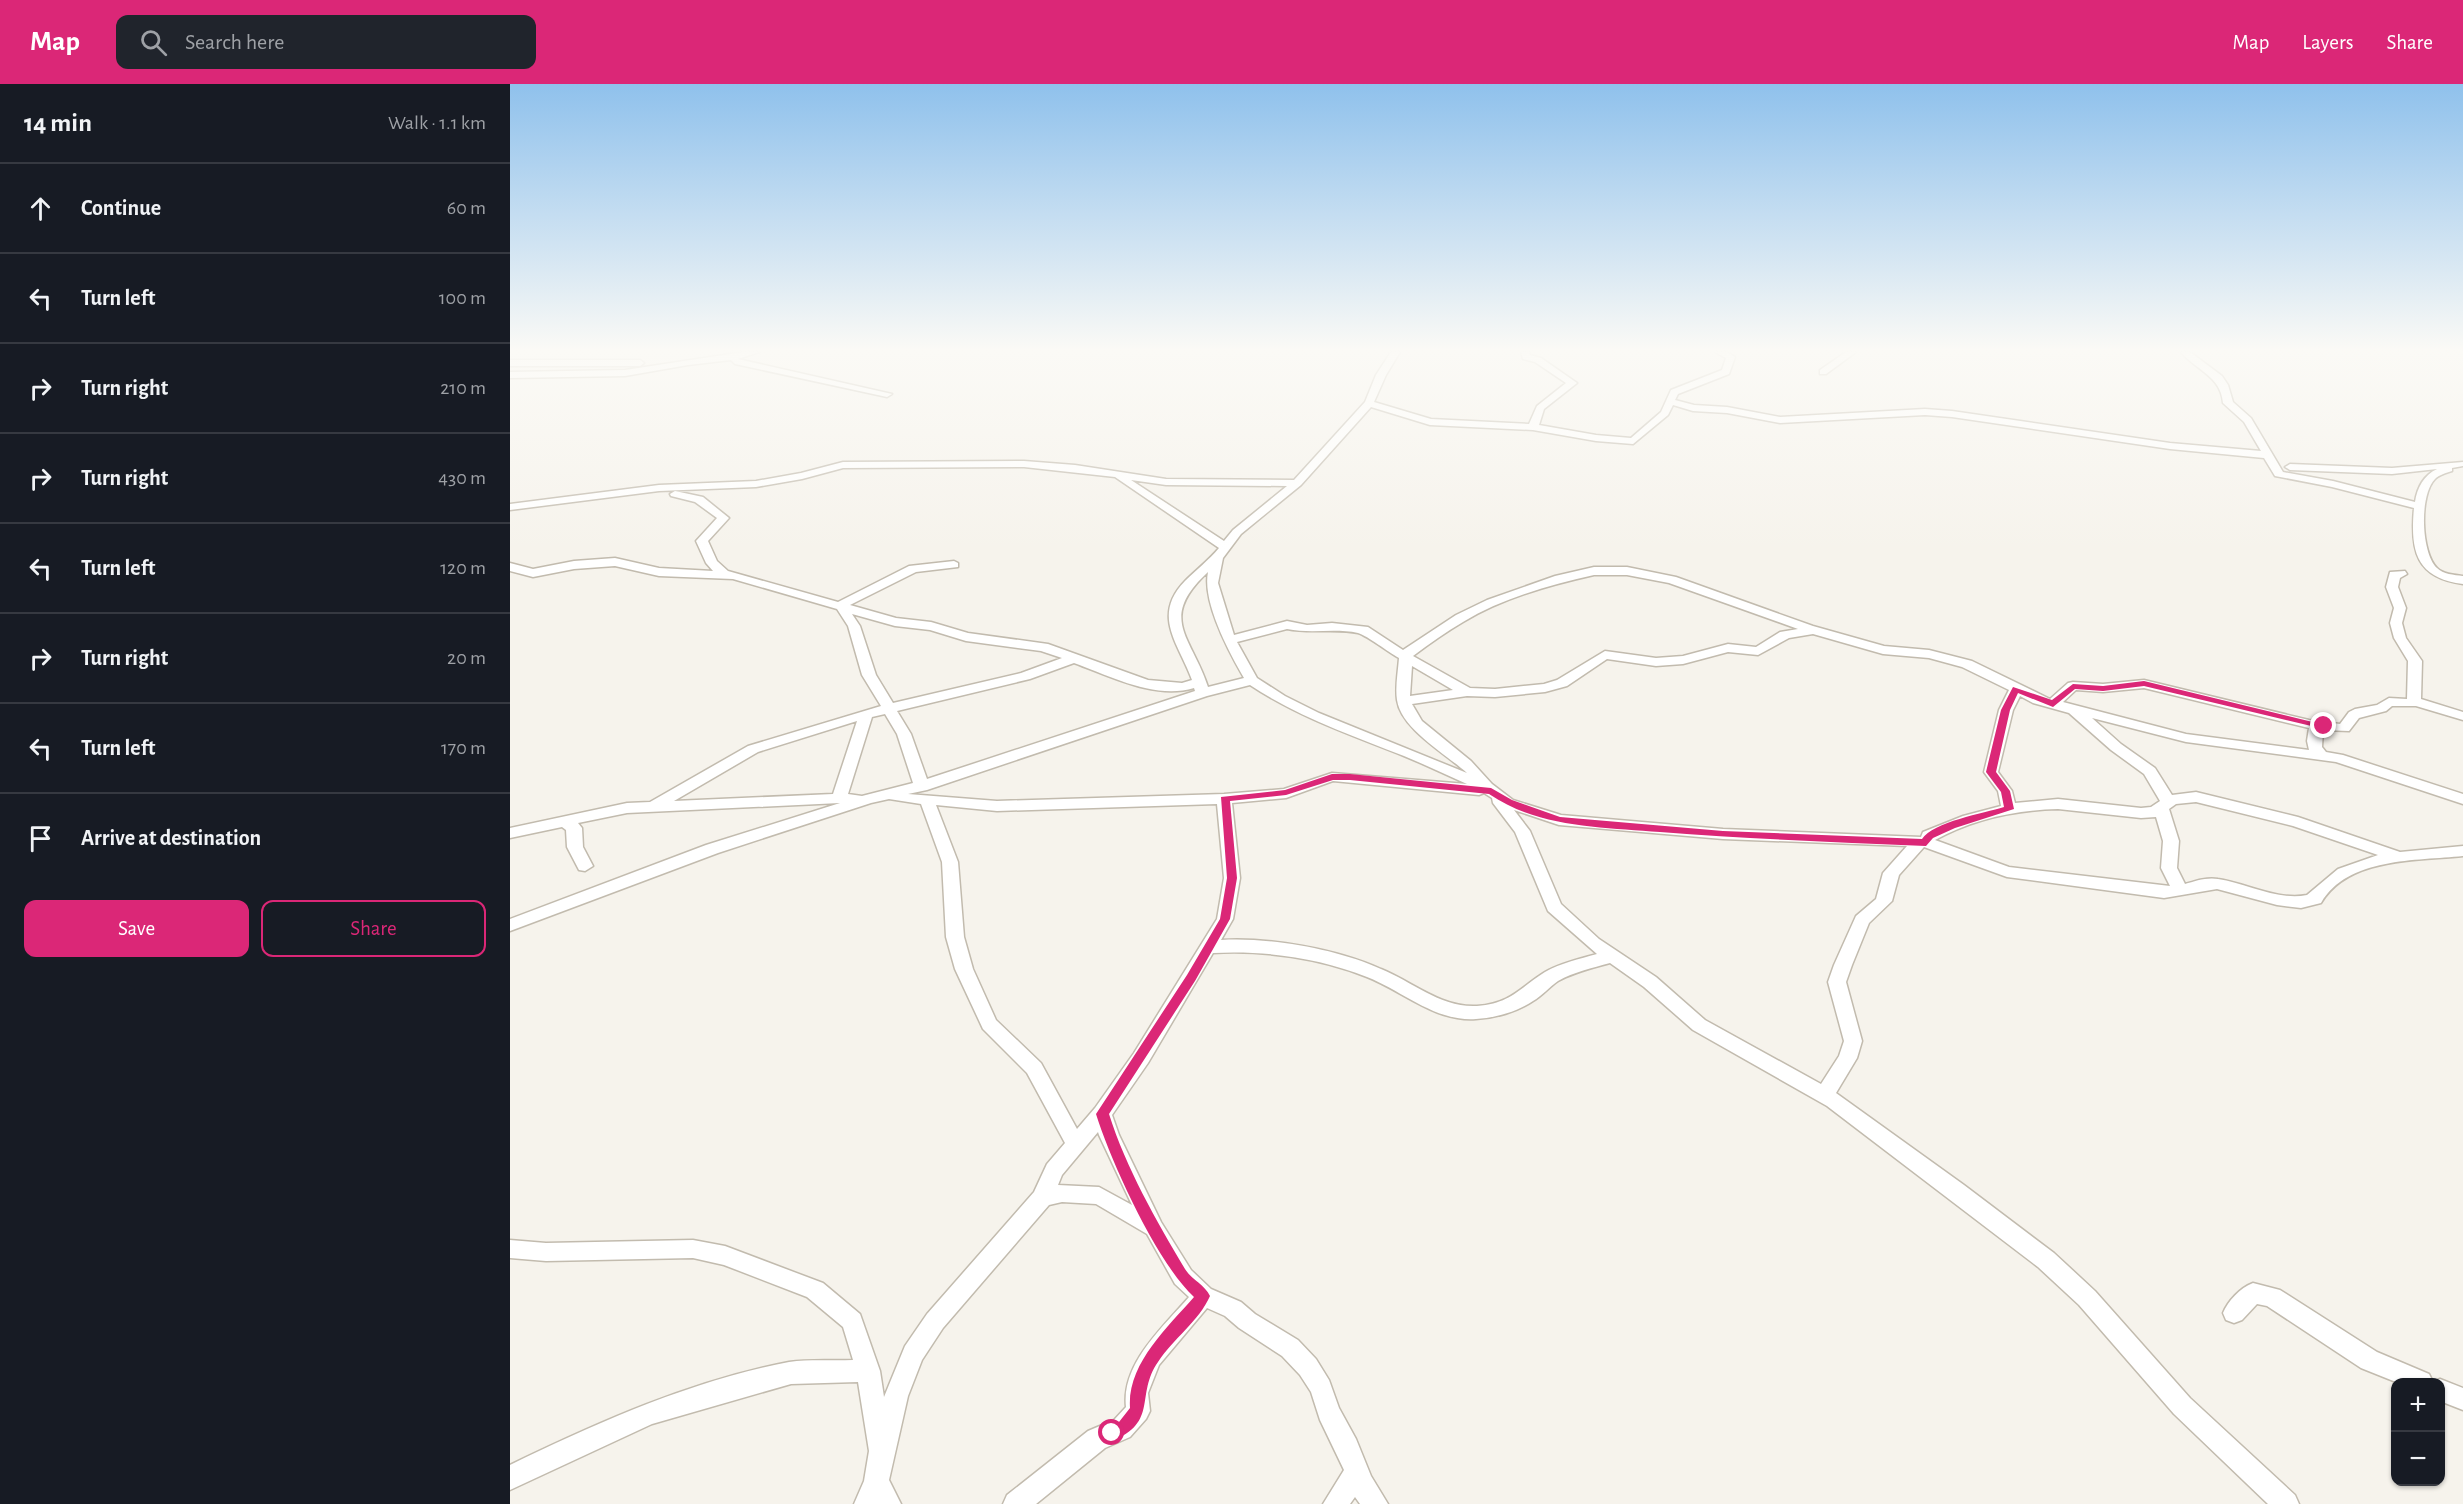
<!DOCTYPE html>
<html lang="en">
<head>
<meta charset="utf-8">
<style>
  :root { --surface:#171b24; --page:#20242c; --text:#f1f3f6; --muted:#9ea1a6; --line:#363941; --accent:#db2777 }
  body { margin:0; font-family:"Alegreya Sans",sans-serif; background:var(--page); color:var(--text) }
  .controls { position:absolute; right:18px; bottom:18px; display:grid; overflow:hidden; border-radius:12px; box-shadow:0 2px 4px #0004 }
  .controls button { width:54px; height:54px; display:grid; place-items:center; padding:0; border:0; border-bottom:2px solid var(--line); background:var(--surface); color:var(--text); font:30px sans-serif }
  .stop { position:absolute; width:18px; height:18px; margin:-14px; border:4px solid #db2777; border-radius:50%; background:#fff }
  .stop.end { background:#db2777; border-color:#fff; box-shadow:0 2px 6px #0008 }
  .list { margin:0; padding:0; list-style:none }
  h2 { display:flex; justify-content:space-between; align-items:center; height:78px; margin:0; padding:0 24px; font-size:26px }
  h2 small { font-size:20px; font-weight:400; color:var(--muted) }
  .list li { display:grid; grid-template-columns:39px 1fr auto; gap:18px; align-items:center; box-sizing:border-box; height:90px; padding:0 24px; border-top:2px solid var(--line) }
  .list b { display:block; font-size:22px; white-space:nowrap }
  .list em { font-size:20px; font-style:normal; color:var(--muted) }
  .actions { display:flex; gap:12px; padding:18px 24px }
  .actions a { flex:1; padding:14px 0; border:2px solid var(--accent); border-radius:12px; text-align:center; font-size:21px; color:var(--accent) }
  .actions .main { background:var(--accent); color:#fff }
  .icon { flex:none; width:33px; height:33px; fill:none; stroke:currentColor; stroke-width:2; stroke-linecap:round; stroke-linejoin:round }
  .map { position:relative; flex:none; width:1953px; height:1420px; overflow:hidden }
  header { display:flex; align-items:center; gap:36px; box-sizing:border-box; height:84px; padding:0 30px; background:var(--accent); color:#fff }
  header strong { font-size:28px }
  nav { display:flex; gap:33px; margin-inline-start:auto; font-size:21px }
  .search { width:420px; height:54px; background:var(--page); display:flex; align-items:center; gap:15px; box-sizing:border-box; padding:0 21px; border-radius:12px; color:var(--muted); font-size:22px }
  main { display:flex }
  aside { flex:1; background:var(--surface) }
  .map>svg:first-child { display:block }
  .lines { fill:none; stroke-linecap:round; stroke-linejoin:round }
  .minor-casing { stroke:#c2bbae; stroke-width:3 }
  .minor { fill:#fff; fill-rule:evenodd }
  .route { fill:#db2777 }
</style>
</head>
<body>
<header>
<strong>Map</strong>
<div class="search"><svg class="icon" aria-label="search" viewBox="0 0 24 24"><circle cx="10" cy="10" r="6"/><path d="M15 15l6 6"/></svg>Search here</div>
<nav><a>Map</a><a>Layers</a><a>Share</a></nav>
</header>
<main>
<aside>
<h2>14 min<small>Walk · 1.1 km</small></h2>
<ul class="list">
<li><svg class="icon" aria-label="ahead" viewBox="0 0 24 24"><path d="M12 20V5M6 11l6-6 6 6"/></svg><div><b>Continue</b></div><em>60 m</em></li>
<li><svg class="icon" aria-label="left" viewBox="0 0 24 24"><path d="M17 20v-9H6M10 6l-5 5 5 5"/></svg><div><b>Turn left</b></div><em>100 m</em></li>
<li><svg class="icon" aria-label="right" viewBox="0 0 24 24"><path d="M7 20v-9h11M14 6l5 5-5 5"/></svg><div><b>Turn right</b></div><em>210 m</em></li>
<li><svg class="icon" aria-label="right" viewBox="0 0 24 24"><path d="M7 20v-9h11M14 6l5 5-5 5"/></svg><div><b>Turn right</b></div><em>430 m</em></li>
<li><svg class="icon" aria-label="left" viewBox="0 0 24 24"><path d="M17 20v-9H6M10 6l-5 5 5 5"/></svg><div><b>Turn left</b></div><em>120 m</em></li>
<li><svg class="icon" aria-label="right" viewBox="0 0 24 24"><path d="M7 20v-9h11M14 6l5 5-5 5"/></svg><div><b>Turn right</b></div><em>20 m</em></li>
<li><svg class="icon" aria-label="left" viewBox="0 0 24 24"><path d="M17 20v-9H6M10 6l-5 5 5 5"/></svg><div><b>Turn left</b></div><em>170 m</em></li>
<li><svg class="icon" aria-label="arrive" viewBox="0 0 24 24"><path d="M6 21V4h12l-3 4 3 4H6"/></svg><div><b>Arrive at destination</b></div></li>
</ul>
<div class="actions"><a class="main">Save</a><a>Share</a></div>
</aside>
<div class="map">
<svg width="1953" height="1420" viewBox="0 0 1953 1420">
  <rect width="100%" height="100%" fill="#f6f3ec"/>
  <g class="lines">
    <defs>
      <path id="minor" d="M233 268H249L228 275 382 310 377 313 225 280 221 276 178 281 115 292 0 294V288L115 286Z
        M881 268H890L876 291 864 318 921 335 1019 340 1027 322 1056 299 1025 278 1013 275 1011 268H1019L1020 271 1031 274 1067 299 1034 325 1029 341 1086 351 1121 354 1151 328 1161 306 1212 286 1216 274 1205 268H1217L1225 273 1219 290 1168 310 1165 316 1184 321 1217 323 1270 333 1415 325 1442 327 1660 359 1751 367 1734 338 1713 319C1711 292 1687 287 1671 268H1680L1712 292 1718 301 1723 318 1741 334 1773 388 1823 397 1905 418C1907 404 1914 391 1927 385L1882 390 1780 386 1775 383 1780 380 1882 384 1953 378V382L1942 384V387C1936 389 1929 391 1925 395 1909 411 1911 469 1927 484 1933 490 1944 491 1953 492V500C1906 494 1900 467 1904 424L1822 403 1765 392 1754 374 1660 365 1442 333 1415 331 1270 339 1217 329 1183 327 1163 321 1158 331 1123 360 1086 357 1023 346 920 341 861 323 791 401 731 450 713 474 708 499 724 551 777 537 797 541 822 539 858 543 893 566 946 531 977 516 1045 492 1084 483H1117L1166 493 1303 542 1374 562 1419 566 1462 577 1540 615 1558 599 1563 598 1593 600 1634 596 1799 636 1830 640 1839 628 1845 625 1867 621 1879 614 1897 615 1898 577 1884 554 1880 539 1884 524 1876 503 1880 488 1895 487 1897 490 1890 494 1888 503 1896 524 1892 539 1896 554 1912 577 1911 615 1953 628V636L1906 622H1882L1876 627 1849 634 1839 647 1813 646 1812 663 1816 668 1833 671 1953 710V720L1826 678 1676 658 1582 634 1611 660 1645 684 1662 711 1686 708 1788 733 1890 768 1953 762V772C1906 777 1838 773 1811 819L1791 824 1767 821 1707 805 1654 814 1497 793 1414 763 1389 791 1382 817 1359 839 1342 881 1336 898 1352 957 1347 974 1326 1009 1454 1101 1544 1169 1585 1207 1680 1314 1785 1411 1789 1420H1758L1664 1330 1569 1221 1528 1183 1317 1022 1183 946 1134 903 1100 879C1082 884 1064 888 1048 897 1039 903 1032 912 1023 917 1007 928 985 934 966 935 925 938 893 907 857 893 810 874 753 866 703 869L638 979 602 1031 609 1051 651 1138 681 1186 701 1205 731 1218 745 1230 788 1256 806 1275 819 1296 829 1324 846 1355 861 1392 878 1420H850L845 1413 840 1420H813L834 1386 810 1336 801 1308 790 1291 772 1272 729 1244 715 1232 697 1224 649 1281 638 1309 640 1327 636 1335 620 1353 595 1364 526 1420H493L497 1411 578 1347 604 1336 616 1323C611 1280 653 1243 679 1213L665 1200 637 1150 586 1120 552 1118 539 1121 433 1244 412 1276 398 1312 379 1396 391 1420H344L354 1397 359 1367 348 1298 281 1300 142 1340 0 1406V1381C89 1338 181 1297 279 1278 299 1275 322 1277 343 1276L333 1243 297 1213 214 1181 183 1174 36 1177 0 1174V1156L36 1159 183 1156 215 1162 313 1199 350 1230 370 1287 374 1313 395 1262 417 1230 524 1108 537 1080 555 1059 517 989 473 945 445 885 436 853 432 778 411 720 379 715 361 719 208 769 0 847V835L196 761 330 719 117 729 68 739 72 744 73 763 83 782 75 787 69 786 57 763 56 746 52 743 0 754V744L117 719 140 718 238 662 371 622 352 591 338 542 327 525 223 495 149 492 105 482 64 485 23 493 0 487V479L23 485 64 477 105 474 149 484 203 487 196 479 186 457 207 434 185 418 161 412 160 410 165 407 193 413 219 434 198 457 207 477 218 487 328 518 399 482 444 477 448 479V483L406 488 340 521 386 534 421 538 458 549 538 560 638 596 672 599 682 596C669 560 641 532 675 497 686 486 699 476 709 464L605 393 514 383 333 384 292 395 246 403 149 407 0 426V420L149 401 246 397 291 389 333 378 514 377 565 381 656 395 784 396 855 318 866 291ZM621 396 656 401 777 402 723 446 714 457ZM698 488C692 518 719 568 734 594L698 603C682 553 647 535 698 488ZM1084 491H1117L1159 499 1288 545 1270 548 1246 563 1218 560 1173 572 1146 574 1095 567 1047 596 1034 600 985 605 960 604 903 572C919 560 936 548 953 538 992 514 1040 501 1084 491ZM342 530 385 542 420 546 456 557 531 567 552 574 511 589 383 619 366 591 350 542ZM777 545C801 550 825 544 848 549 858 552 878 568 889 574 888 588 885 603 887 616 891 645 936 670 957 689L809 629 775 612 747 594 727 558ZM1303 550 1373 570 1419 574 1452 583 1499 606 1489 626 1474 688 1488 707 1491 722 1453 732 1413 748 1411 753 1213 745 1051 731 1003 716 982 700 961 677 912 637 902 620 957 612 985 613 1035 608 1057 602 1097 575 1146 582 1173 580 1218 568 1248 571 1279 554ZM564 579C600 592 645 616 684 604L685 607 417 695 401 650 387 627 520 595ZM902 582 943 606 900 612ZM740 601C788 633 841 651 894 672 916 681 936 691 957 700L822 689 774 705 714 710 487 717 398 710 417 706 697 612ZM1634 604 1799 644 1797 657 1799 666 1676 650 1553 618 1566 606 1593 608ZM1510 612 1523 619 1559 629 1601 666 1634 690 1650 717 1641 723 1631 724 1548 715 1505 719 1502 707 1488 688 1503 626ZM375 630 387 650 403 699 352 712 338 710 362 633ZM347 637 323 710 164 717 248 668ZM823 697 969 711 974 709 982 714 983 719 1005 748 1038 827 1087 870C1069 875 1051 879 1035 888 1009 904 1002 919 967 922 931 924 903 898 871 885 827 865 759 853 711 856L723 835 730 794 722 719 776 714ZM1686 718 1783 742 1868 771 1828 785 1797 811C1768 817 1736 799 1708 795 1697 793 1685 797 1675 800L1667 784 1669 757 1659 725 1666 720ZM707 720 714 794 707 835 624 969 585 1024 567 1045 531 979 486 936 463 885 454 853 448 778 426 721 487 727ZM1548 725 1631 734 1646 733 1653 757 1651 784 1660 802 1499 783 1425 756C1463 735 1505 726 1548 725ZM1004 726 1049 741 1213 755 1397 762 1373 789 1366 815 1346 832 1324 881 1318 898 1334 957 1329 972 1311 1000 1195 936 1146 893 1089 855 1051 820 1020 747ZM588 1048 589 1051 622 1121 589 1103 548 1101 552 1091Z
        M1336 268H1346L1316 290H1310V286Z
        M0 276H130L134 279 130 282H0Z
        M1743 1199 1770 1206 1867 1268 1919 1290 1923 1298 1930 1295 1953 1304V1326L1930 1317V1298H1886L1851 1284 1757 1222 1747 1220 1732 1236 1724 1239 1716 1236 1713 1229C1718 1217 1730 1204 1743 1199Z"/>
    </defs>
    <use href="#minor" class="minor-casing"/>
    <use href="#minor" class="minor"/>
  </g>
  <linearGradient id="sky" x2="0" y2="1"><stop stop-color="#8fc1ec"/><stop offset="0.57" stop-color="#fbfaf6"/><stop offset="1" stop-color="#fbfaf6" stop-opacity="0"/></linearGradient>
  <rect width="1953" height="467" fill="url(#sky)"/>
  <path class="route" d="M1634 597 1819 642 1814 645 1634 602 1593 607 1565 605 1543 623 1508 609 1500 626 1486 688 1500 707 1504 725 1445 744 1423 754 1416 762C1327 758 1239 755 1150 748 1092 743 1029 744 979 710L840 696H823L776 711 720 717 727 794 720 835 685 897 599 1030C616 1084 646 1136 675 1185 682 1196 695 1201 700 1212 689 1237 663 1255 648 1278 625 1311 649 1338 602 1357L597 1355 595 1349 597 1344 609 1338 620 1324C617 1280 657 1244 684 1213 647 1179 601 1078 586 1030L677 891 710 835 717 794 711 713 775 706 822 690H840L981 704 1002 716 1050 733 1213 747 1412 755C1423 738 1474 729 1494 723L1491 708 1476 688 1491 626 1503 603 1542 616 1563 600 1593 602Z"/>
</svg>
<div class="controls">
<button>+</button>
<button>−</button>
</div>
<div class="stop" style="left:602px;top:1349px"></div>
<div class="stop end" style="left:1814px;top:642px"></div>
</div>
</main>
</body>
</html>
